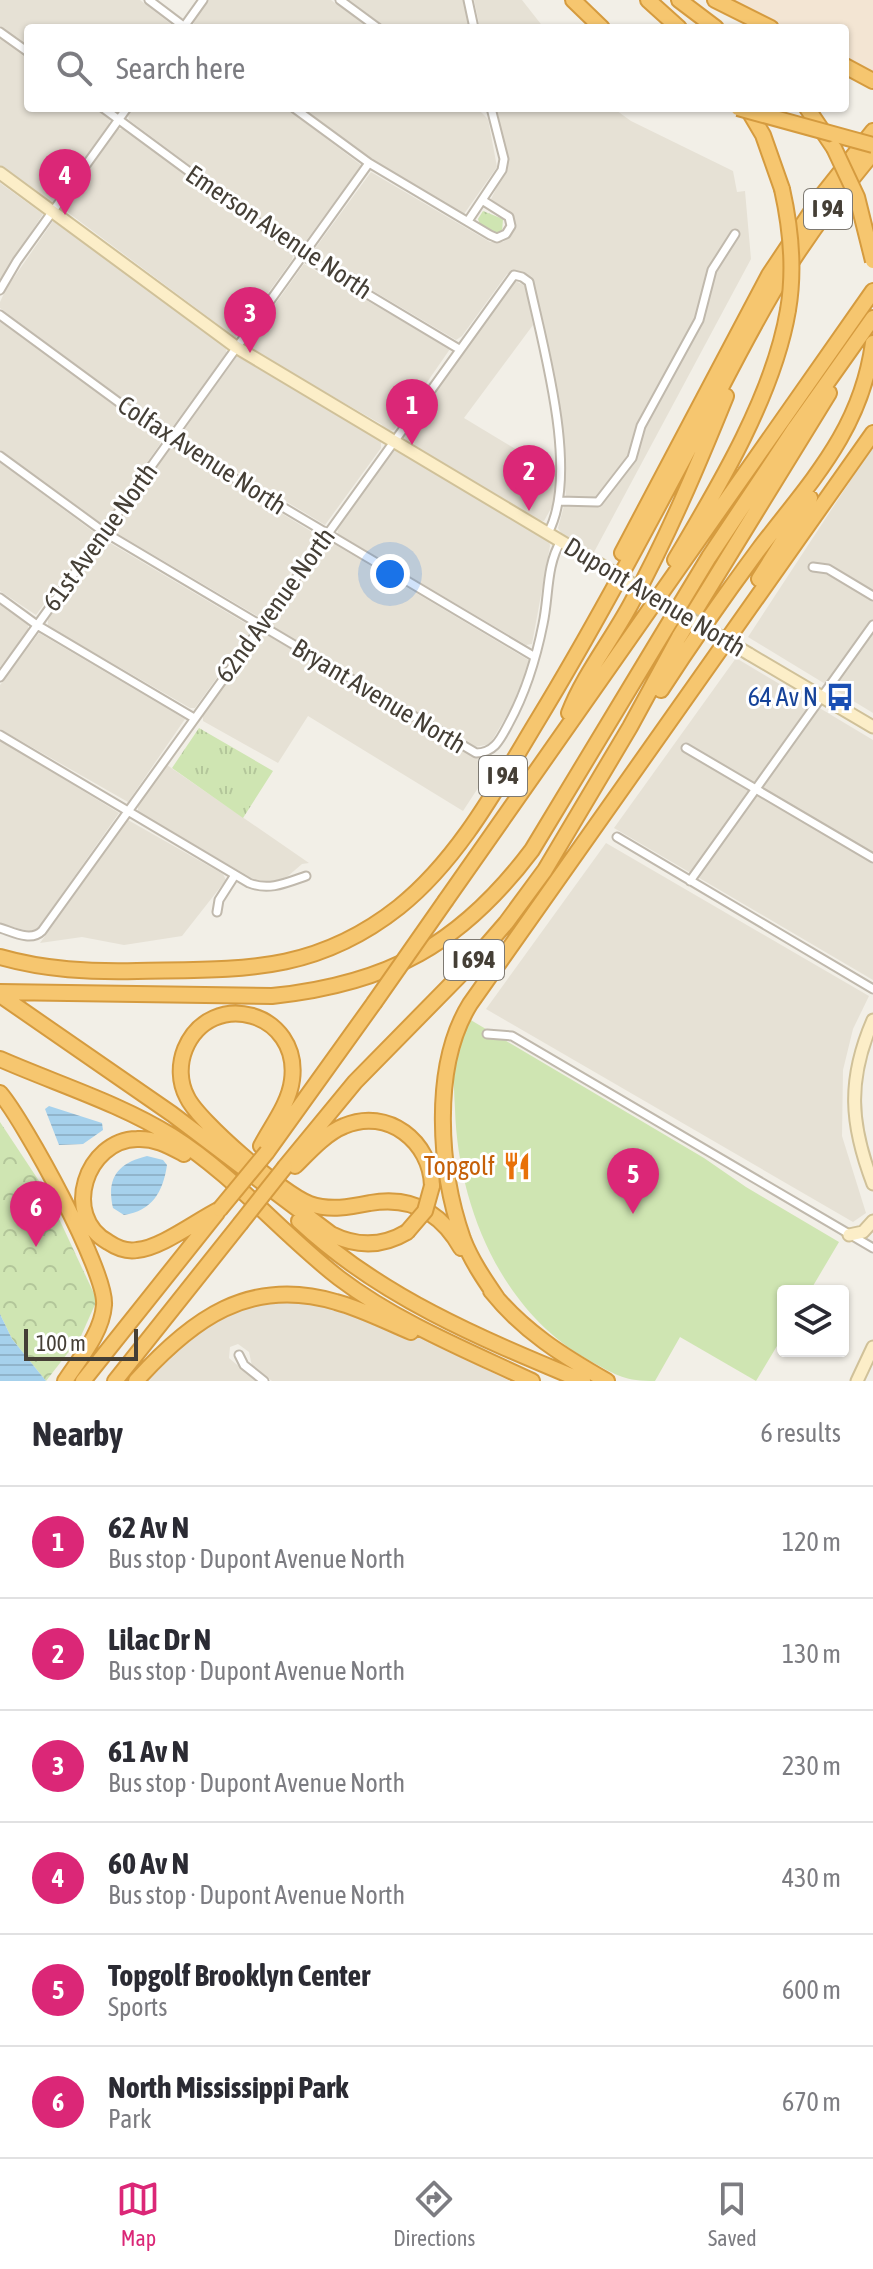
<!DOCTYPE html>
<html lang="en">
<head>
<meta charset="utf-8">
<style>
  :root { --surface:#fff; --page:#f7f7f7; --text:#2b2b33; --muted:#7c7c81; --line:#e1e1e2; --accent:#db2777 }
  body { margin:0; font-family:"Asap Condensed",sans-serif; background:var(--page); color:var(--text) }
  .controls { position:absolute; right:24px; bottom:24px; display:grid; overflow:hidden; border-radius:8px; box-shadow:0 2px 6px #0004 }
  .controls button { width:72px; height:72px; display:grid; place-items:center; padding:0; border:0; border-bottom:2px solid var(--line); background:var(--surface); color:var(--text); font:40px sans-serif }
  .scale { position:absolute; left:24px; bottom:20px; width:114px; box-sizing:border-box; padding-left:8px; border:4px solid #453f36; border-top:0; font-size:22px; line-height:28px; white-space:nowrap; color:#453f36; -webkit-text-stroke:6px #fff; paint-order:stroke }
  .you { position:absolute; left:390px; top:574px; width:28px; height:28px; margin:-20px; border:6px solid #fff; border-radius:50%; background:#1a73e8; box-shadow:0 0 0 12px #1a73e833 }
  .badge { display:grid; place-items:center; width:52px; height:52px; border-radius:50%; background:var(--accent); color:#fff; font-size:26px; font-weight:700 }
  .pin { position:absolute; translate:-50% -66px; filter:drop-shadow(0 2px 4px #0008) }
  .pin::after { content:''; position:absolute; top:42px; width:28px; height:24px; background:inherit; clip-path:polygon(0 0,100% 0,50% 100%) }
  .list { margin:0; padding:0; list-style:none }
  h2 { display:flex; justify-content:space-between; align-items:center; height:104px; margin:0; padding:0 32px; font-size:34px }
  h2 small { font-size:26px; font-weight:400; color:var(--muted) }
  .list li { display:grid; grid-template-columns:52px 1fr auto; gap:24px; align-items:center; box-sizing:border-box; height:112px; padding:0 32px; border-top:2px solid var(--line) }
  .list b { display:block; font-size:30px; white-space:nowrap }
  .list p { margin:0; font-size:26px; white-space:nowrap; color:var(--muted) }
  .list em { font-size:26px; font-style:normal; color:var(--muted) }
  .icon { flex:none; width:44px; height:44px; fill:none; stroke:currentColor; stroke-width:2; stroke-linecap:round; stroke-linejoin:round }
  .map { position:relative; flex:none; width:873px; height:1381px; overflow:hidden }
  .search { position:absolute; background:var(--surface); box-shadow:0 2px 6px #0004; left:24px; right:24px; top:24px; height:88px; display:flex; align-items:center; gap:20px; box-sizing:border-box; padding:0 28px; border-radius:8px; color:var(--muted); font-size:30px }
  .sheet { height:776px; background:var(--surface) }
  nav { display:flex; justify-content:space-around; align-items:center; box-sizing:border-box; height:112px; border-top:2px solid var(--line); background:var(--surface); font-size:22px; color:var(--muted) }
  nav a { display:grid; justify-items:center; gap:4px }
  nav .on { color:var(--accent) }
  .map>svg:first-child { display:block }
  .residential { fill:#e6e1d5 }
  .commercial { fill:#f3e5d3 }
  .grass { fill:url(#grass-tufts) }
  .park { fill:url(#park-crowns) }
  .pitch { fill:#cfe5b2 }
  .water { fill:url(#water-rules) }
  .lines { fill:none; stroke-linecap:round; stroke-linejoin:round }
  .street-casing { stroke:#c0b9ad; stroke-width:11 }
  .secondary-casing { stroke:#d0c199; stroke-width:15 }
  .highway-casing { stroke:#d59b3f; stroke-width:18 }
  .street { stroke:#fff; stroke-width:7 }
  .secondary { stroke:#fceec8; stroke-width:11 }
  .highway { stroke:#f6c66f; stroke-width:14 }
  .secondary-bridge-casing { stroke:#d0c199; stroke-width:15; stroke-linecap:butt }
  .highway-bridge-casing { stroke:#d59b3f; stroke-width:18; stroke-linecap:butt }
  .secondary-bridge { stroke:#fceec8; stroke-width:11 }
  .highway-bridge { stroke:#f6c66f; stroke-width:14 }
  .labels { text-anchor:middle; stroke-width:6; stroke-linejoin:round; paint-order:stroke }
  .shield { fill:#fff; stroke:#7d7972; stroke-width:2 }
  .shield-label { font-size:24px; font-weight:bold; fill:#453f36 }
  .street-label { font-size:26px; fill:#453f36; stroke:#fff }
  .transit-label { font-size:26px; fill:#164399; stroke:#fff; text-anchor:end }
  .food-label { font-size:26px; fill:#c56008; stroke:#fff; text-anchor:end }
</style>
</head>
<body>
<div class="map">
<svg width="873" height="1381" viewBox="0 0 873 1381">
  <defs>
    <pattern id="grass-tufts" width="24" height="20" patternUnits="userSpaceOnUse" patternTransform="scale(2)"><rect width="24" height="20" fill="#cfe5b2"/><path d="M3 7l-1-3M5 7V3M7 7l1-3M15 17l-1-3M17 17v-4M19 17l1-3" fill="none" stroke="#b3c69a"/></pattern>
    <pattern id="park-crowns" width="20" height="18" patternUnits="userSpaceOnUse" patternTransform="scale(2)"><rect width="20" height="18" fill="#cfe5b2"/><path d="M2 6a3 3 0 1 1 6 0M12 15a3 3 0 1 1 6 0" fill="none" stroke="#b3c69a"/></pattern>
    <pattern id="water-rules" width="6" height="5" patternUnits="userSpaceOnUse" patternTransform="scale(2)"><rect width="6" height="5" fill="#a6d1ec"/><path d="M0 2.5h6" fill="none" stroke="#90b4cb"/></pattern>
  </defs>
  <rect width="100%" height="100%" fill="#f2efe7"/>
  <path class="residential" d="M0 0H140L176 28H28V47L0 26Z
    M208 0H331L369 28H195L193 21Z
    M349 0H463L469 28H387Z
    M474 0H522L544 28H480Z
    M0 37 28 58V108H95L110 120 109 124 52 203 48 202 0 167Z
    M132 108H286L361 165 303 245 298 246 129 120 128 114Z
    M303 108H477L488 119 497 167 464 214 368 157Z
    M497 108H613L631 121 733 171 737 192 745 191 751 259 593 554 561 533 558 528 566 498 561 424 532 277 520 271 507 274 462 336 456 340 311 254 371 172 490 242H503L509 238 514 228 512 217 491 199 508 165Z
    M118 129H124L293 255 292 260 236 337 227 335 216 323 62 208Z
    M0 183 43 214 0 280Z
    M53 221 227 347 226 353 171 429 166 431 0 308V302L6 289Z
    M304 264 450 349 394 430 387 431 381 424 245 346Z
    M515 281 526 286 533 325 464 418 555 473 554 503 544 521 536 520 519 508 403 440V436Z
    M0 320 159 439 160 444 105 522 99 523 0 450Z
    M237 356 381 441V448L325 525 179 437Z
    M873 446V713L748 637Z
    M175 448 317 535 259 617 113 531 169 449Z
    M394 449H399L549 540 550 546 532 644 526 645 338 534 337 527Z
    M0 462 95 533 36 615 0 591Z
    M105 540 250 626V632L195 708H190L48 626V619Z
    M329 541 530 661 514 703 490 744 475 747 272 627 271 620Z
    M0 603 28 625V630L0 667Z
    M39 633 185 719 128 802 0 729V685Z
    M264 633 473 756 488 757 495 762 463 811 308 716 278 763 203 721V715L259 636Z
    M736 658 873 740V980L614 828Z
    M0 740 119 813 38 928 33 932 0 924Z
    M167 765 309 863 302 864 288 876 270 884 257 881 138 812V805Z
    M128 820 223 874 226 880 182 936 124 945 82 937 40 943Z
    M606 843 869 996 853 1029 843 1070 842 1136 866 1213 853 1222 486 1009Z
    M282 1296 387 1322 510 1381H272L252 1366 249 1352 238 1344 230 1347 229 1358 256 1381H143L206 1318Z"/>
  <path class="commercial" d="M723 0H873V75L845 61V28H779Z"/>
  <path class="grass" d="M483 211 503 219 502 232 497 235 480 225 478 219Z
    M199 728 273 771 243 818 172 768Z"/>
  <path class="park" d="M0 1122 47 1193 97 1300 81 1336 46 1381 12 1339 0 1314Z"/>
  <path class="pitch" d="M469 1019 704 1158 746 1187 839 1242 810 1291H783V1336L756 1381 680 1337 655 1381C625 1381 618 1376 592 1362 502 1314 458 1207 455 1109 454 1089 452 1068 458 1048 460 1038 465 1029 469 1019Z"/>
  <path class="water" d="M49 1106 102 1123 103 1130 83 1144 59 1145 45 1109Z
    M147 1156 163 1160 167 1165C163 1192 152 1211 124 1215L113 1208C106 1178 118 1163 147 1156Z
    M0 1314 12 1339 46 1381H0Z"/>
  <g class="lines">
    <defs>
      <path id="street" d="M149 0 186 28
        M340 0 378 28
        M468 0 474 28
        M183 28 203 0
        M0 32 28 52
        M103 108 302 255 459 349
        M294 108 369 163 490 235 497 238 506 234 511 226 509 217 482 200
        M468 221 502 170 504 159 491 108
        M0 290 17 261 127 108
        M0 315 170 440 535 657
        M0 456 104 532 476 753C495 753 501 738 509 723 526 692 536 659 543 624 549 597 546 565 561 541
        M559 501 598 502 632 458 641 426 699 320 712 270 735 234
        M813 567 828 569 873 596
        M0 598 37 625 194 718
        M0 677 369 163
        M0 735 249 883C269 891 286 883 306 876
        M686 748 873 858
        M617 837 873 989
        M690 881 873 625
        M217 912 219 900 235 875
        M0 928C13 932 31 942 42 931L514 275 522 277 529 282C543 347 580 474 548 533
        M487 1034 512 1036 873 1248
        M239 1355 244 1365 264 1381"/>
      <path id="secondary" d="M0 173 236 347 589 558
        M749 654 873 727
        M873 1020C847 1080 850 1124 873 1184
        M849 1235 863 1232 873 1221
        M857 1381 873 1347"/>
      <path id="highway" d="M573 0 602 28
        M648 0 679 28
        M679 0 716 28
        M715 0 771 28
        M845 66 873 81
        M747 108 763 135 782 189
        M807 108 834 148
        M622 553 769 275 823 194 873 131
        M675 560C719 486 774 394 788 310
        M759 579 810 498
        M661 690C692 642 725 595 759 549 810 482 861 431 873 343
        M569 713C584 674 612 640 632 602 668 536 698 465 726 396
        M446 900 873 291
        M0 957C45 970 91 972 137 971 238 969 313 975 399 907 460 858 499 784 539 718 596 624 647 527 699 430 727 377 754 321 787 269 813 228 842 190 873 153
        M0 992 272 996C389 984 461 944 532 850L709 557 795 428 873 318
        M0 995 172 1114 331 1234C357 1247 382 1247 407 1232
        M0 1059C57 1084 119 1103 172 1136 234 1175 281 1233 339 1278 397 1322 466 1350 532 1381
        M0 1093C24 1121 107 1272 104 1305 102 1333 80 1358 65 1381
        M261 1146C272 1125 289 1104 292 1080 301 1012 211 987 185 1049 179 1064 179 1082 187 1097 198 1121 284 1195 310 1204 330 1211 350 1207 370 1203 411 1196 441 1212 461 1248
        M267 1152 374 1003
        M184 1154C169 1146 155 1138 137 1139 86 1140 61 1216 108 1242 117 1248 126 1252 137 1250 161 1248 196 1221 220 1209
        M295 1166C309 1152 326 1133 344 1126 388 1107 431 1142 432 1186
        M285 1167 355 1082 467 968 506 923 545 870 630 727 679 637 829 393
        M299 1221C380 1297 482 1339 583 1381
        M491 1291C523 1331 563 1356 607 1381
        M497 1298C484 1279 471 1260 463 1239 439 1171 431 1067 470 1004L873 433
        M83 1381 217 1213
        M115 1381 240 1224
        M136 1381C191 1320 249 1276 336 1302 362 1309 387 1322 411 1332"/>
    </defs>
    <use href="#street" class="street-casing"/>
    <use href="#secondary" class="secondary-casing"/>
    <use href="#highway" class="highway-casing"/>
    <use href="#street" class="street"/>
    <use href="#secondary" class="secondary"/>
    <use href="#highway" class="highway"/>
    <defs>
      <path id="secondary-bridge" d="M589 558 749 654"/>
      <path id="highway-bridge" d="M738 108 873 145
        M834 148 857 197 873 261
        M782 189C791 229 795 269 788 310
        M374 1003 446 900
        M220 1209 267 1152
        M240 1224 285 1167
        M407 1232 425 1211 432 1186"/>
    </defs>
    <use href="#secondary-bridge" class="secondary-bridge-casing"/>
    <use href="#highway-bridge" class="highway-bridge-casing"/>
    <use href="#secondary-bridge" class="secondary-bridge"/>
    <use href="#highway-bridge" class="highway-bridge"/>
  </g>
  <defs>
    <symbol id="bus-bare" viewBox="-9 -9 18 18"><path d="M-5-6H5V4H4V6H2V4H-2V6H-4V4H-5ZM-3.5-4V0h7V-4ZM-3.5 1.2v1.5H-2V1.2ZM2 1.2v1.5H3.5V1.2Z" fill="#1a4fb4" stroke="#fff" stroke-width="2.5" paint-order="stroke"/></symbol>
    <symbol id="restaurant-bare" viewBox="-9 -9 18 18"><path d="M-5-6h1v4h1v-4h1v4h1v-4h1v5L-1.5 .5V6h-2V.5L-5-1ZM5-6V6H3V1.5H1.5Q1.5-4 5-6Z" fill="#e8710a" stroke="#fff" stroke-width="2.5" paint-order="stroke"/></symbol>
  </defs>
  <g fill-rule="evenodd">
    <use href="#bus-bare" x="820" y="677" width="40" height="40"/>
    <use href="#restaurant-bare" x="497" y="1146" width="40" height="40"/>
  </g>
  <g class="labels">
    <g class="shield">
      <rect x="804" y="189" width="48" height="40" rx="6"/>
      <rect x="479" y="756" width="48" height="40" rx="6"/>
      <rect x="444" y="940" width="60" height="40" rx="6"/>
    </g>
    <g class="shield-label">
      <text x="828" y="217">I 94</text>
      <text x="503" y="784">I 94</text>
      <text x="474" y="968">I 694</text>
    </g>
    <g class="street-label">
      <text transform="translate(279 232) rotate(34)" y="9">Emerson Avenue North</text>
      <text transform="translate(202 455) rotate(33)" y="9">Colfax Avenue North</text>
      <text transform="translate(100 537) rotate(-54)" y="9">61st Avenue North</text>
      <text transform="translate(655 597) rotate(31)" y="9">Dupont Avenue North</text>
      <text transform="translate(275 605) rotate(-54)" y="9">62nd Avenue North</text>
      <text transform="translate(379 696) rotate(31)" y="9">Bryant Avenue North</text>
    </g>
    <g class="transit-label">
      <text x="818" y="706">64 Av N</text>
    </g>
    <g class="food-label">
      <text x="495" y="1175">Topgolf</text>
    </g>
  </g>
</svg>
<div class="controls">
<button><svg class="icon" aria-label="layers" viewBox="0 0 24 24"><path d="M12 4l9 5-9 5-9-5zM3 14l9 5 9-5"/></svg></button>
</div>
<div class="scale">100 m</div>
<div class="you"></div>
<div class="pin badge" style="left:412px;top:445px">1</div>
<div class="pin badge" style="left:529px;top:511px">2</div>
<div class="pin badge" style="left:250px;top:353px">3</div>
<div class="pin badge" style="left:65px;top:215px">4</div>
<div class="pin badge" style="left:633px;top:1214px">5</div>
<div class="pin badge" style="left:36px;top:1247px">6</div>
<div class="search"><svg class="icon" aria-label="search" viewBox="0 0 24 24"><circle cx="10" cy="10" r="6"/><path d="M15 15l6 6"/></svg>Search here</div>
</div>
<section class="sheet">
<h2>Nearby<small>6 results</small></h2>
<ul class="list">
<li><span class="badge">1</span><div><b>62 Av N</b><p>Bus stop · Dupont Avenue North</p></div><em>120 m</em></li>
<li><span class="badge">2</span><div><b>Lilac Dr N</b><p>Bus stop · Dupont Avenue North</p></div><em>130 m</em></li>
<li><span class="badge">3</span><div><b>61 Av N</b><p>Bus stop · Dupont Avenue North</p></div><em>230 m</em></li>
<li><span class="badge">4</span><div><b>60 Av N</b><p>Bus stop · Dupont Avenue North</p></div><em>430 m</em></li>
<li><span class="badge">5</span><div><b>Topgolf Brooklyn Center</b><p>Sports</p></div><em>600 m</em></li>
<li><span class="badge">6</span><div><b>North Mississippi Park</b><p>Park</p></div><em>670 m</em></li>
</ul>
</section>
<nav>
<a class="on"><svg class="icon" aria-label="map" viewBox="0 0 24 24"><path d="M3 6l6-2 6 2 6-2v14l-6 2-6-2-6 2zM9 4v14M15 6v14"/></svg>Map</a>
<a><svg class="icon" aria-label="directions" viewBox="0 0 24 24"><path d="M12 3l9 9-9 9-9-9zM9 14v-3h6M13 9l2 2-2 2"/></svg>Directions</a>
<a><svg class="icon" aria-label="saved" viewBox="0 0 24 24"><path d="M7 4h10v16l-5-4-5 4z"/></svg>Saved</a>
</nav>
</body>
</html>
